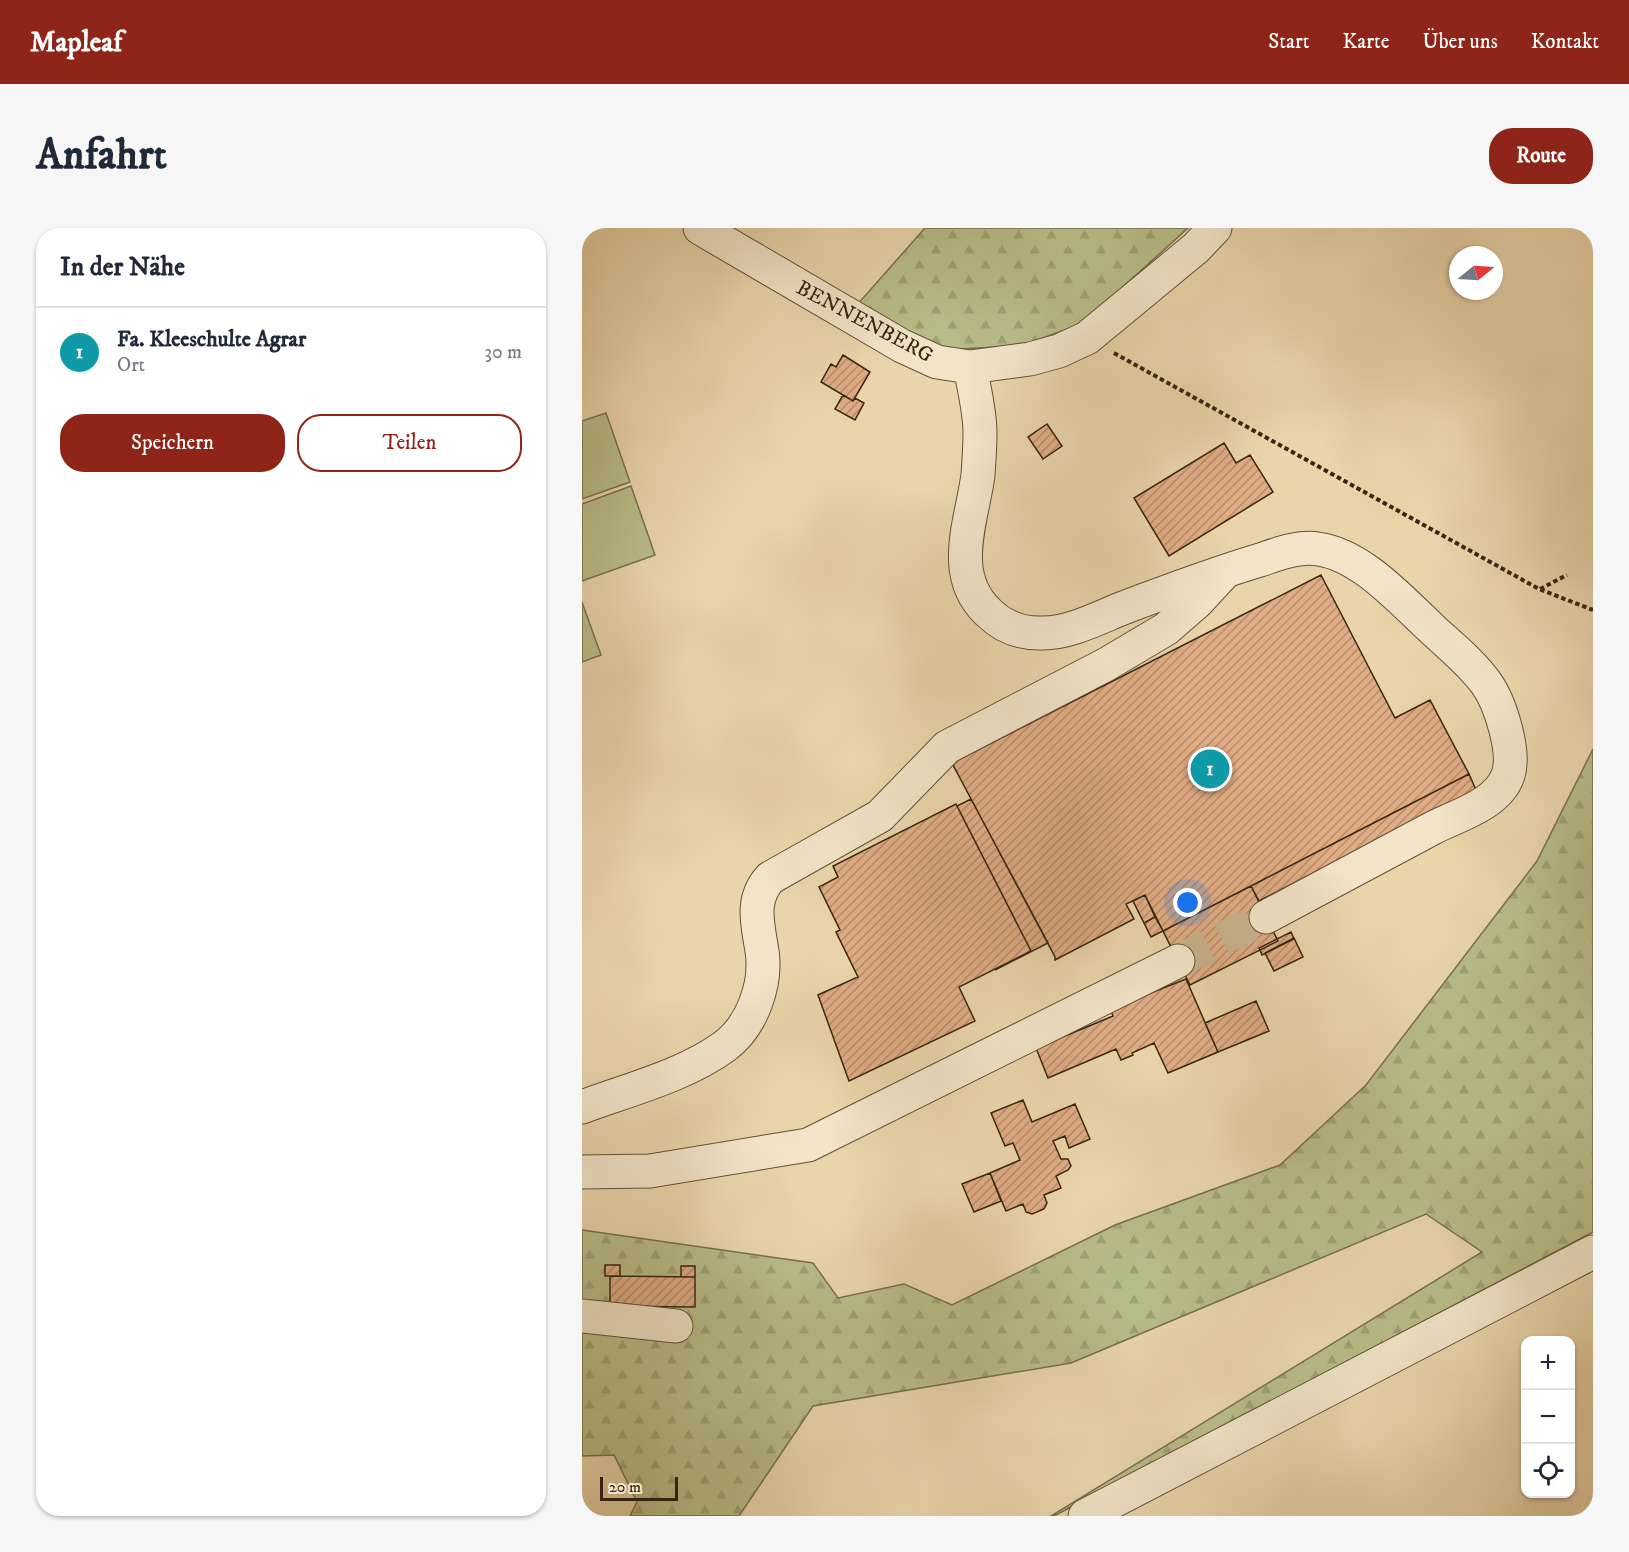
<!DOCTYPE html>
<html lang="de">
<head>
<meta charset="utf-8">
<style>
  :root { --surface:#fff; --page:#f6f6f7; --text:#1f2937; --muted:#747a83; --line:#e0e1e3; --accent:#8f2418 }
  body { margin:0; font-family:"IM FELL DW Pica",serif; background:var(--page); color:var(--text) }
  .controls { position:absolute; right:18px; bottom:18px; display:grid; overflow:hidden; border-radius:12px; box-shadow:0 2px 4px #0004 }
  .controls button { width:54px; height:54px; display:grid; place-items:center; padding:0; border:0; border-bottom:2px solid var(--line); background:var(--surface); color:var(--text); font:30px sans-serif }
  .compass { position:absolute; left:867px; top:18px; width:54px; height:54px; border-radius:50%; background:var(--surface); box-shadow:0 2px 4px #0004; rotate:72deg }
  .scale { position:absolute; left:18px; bottom:15px; width:78px; box-sizing:border-box; padding-left:6px; border:3px solid #372411; border-top:0; font-size:16px; line-height:21px; white-space:nowrap; color:#372411; -webkit-text-stroke:4px #f1e4c8; paint-order:stroke }
  .you { position:absolute; left:606px; top:675px; width:21px; height:21px; margin:-15px; border:4px solid #fff; border-radius:50%; background:#1a73e8; box-shadow:0 0 0 9px #1a73e833 }
  .badge { display:grid; place-items:center; width:39px; height:39px; border-radius:50%; background:var(--accent); color:#fff; font-size:20px; font-weight:700 }
  .pin { position:absolute; translate:-50% -50%; border:3px solid #fff; box-shadow:0 2px 6px #0006 }
  .list { margin:0; padding:0; list-style:none }
  h2 { display:flex; justify-content:space-between; align-items:center; height:78px; margin:0; padding:0 24px; font-size:26px }
  h2 small { font-size:20px; font-weight:400; color:var(--muted) }
  .list li { display:grid; grid-template-columns:39px 1fr auto; gap:18px; align-items:center; box-sizing:border-box; height:90px; padding:0 24px; border-top:2px solid var(--line) }
  .list b { display:block; font-size:22px; white-space:nowrap }
  .list p { margin:0; font-size:20px; white-space:nowrap; color:var(--muted) }
  .list em { font-size:20px; font-style:normal; color:var(--muted) }
  .actions { display:flex; gap:12px; padding:18px 24px }
  .actions a { flex:1; padding:14px 0; border:2px solid var(--accent); border-radius:24px; text-align:center; font-size:21px; color:var(--accent) }
  .actions .main { background:var(--accent); color:#fff }
  .icon { flex:none; width:33px; height:33px; fill:none; stroke:currentColor; stroke-width:2; stroke-linecap:round; stroke-linejoin:round }
  .map { position:relative; flex:none; width:1011px; height:1288px; overflow:hidden; border-radius:24px }
  header { display:flex; align-items:center; gap:36px; box-sizing:border-box; height:84px; padding:0 30px; background:var(--accent); color:#fff }
  header strong { font-size:28px }
  nav { display:flex; gap:33px; margin-inline-start:auto; font-size:21px }
  .intro { display:flex; align-items:center; justify-content:space-between; box-sizing:border-box; height:144px; padding:0 36px }
  h1 { margin:0; font-size:42px }
  .button { padding:15px 27px; border-radius:24px; background:var(--accent); color:#fff; font-size:21px; font-weight:700 }
  main { display:flex; gap:36px; padding:0 36px }
  aside { flex:1; background:var(--surface); border-radius:24px; box-shadow:0 2px 4px #0004 }
  .map>svg:first-child { display:block }
  .forest { fill:url(#forest-firs); stroke:#78704c; stroke-width:1.5 }
  .park { fill:#b8bd88; stroke:#78704c; stroke-width:1.5 }
  .building { fill:url(#building-hatch); stroke:#372411; stroke-width:1.5 }
  .lines { fill:none; stroke-linecap:round; stroke-linejoin:round }
  .minor-tunnel { stroke:#c6b28c; stroke-width:33; stroke-dasharray:33 16; stroke-linecap:butt }
  .minor-casing { stroke:#645038; stroke-width:35 }
  .path { stroke:#372411; stroke-width:4; stroke-dasharray:4.5 3; stroke-linecap:butt }
  .minor { stroke:#f1e4c8; stroke-width:33 }
  .labels { text-anchor:middle; stroke-width:4.5; stroke-linejoin:round; paint-order:stroke }
  .street-label { font-size:21px; fill:#372411; stroke:#f1e4c8 }
</style>
</head>
<body>
<header>
<strong>Mapleaf</strong>
<nav><a>Start</a><a>Karte</a><a>Über uns</a><a>Kontakt</a></nav>
</header>
<div class="intro"><h1>Anfahrt</h1><a class="button">Route</a></div>
<main>
<aside>
<h2>In der Nähe<small></small></h2>
<ul class="list">
<li><span class="badge" style="background:#0f9aa8">1</span><div><b>Fa. Kleeschulte Agrar</b><p>Ort</p></div><em>30 m</em></li>
</ul>
<div class="actions"><a class="main">Speichern</a><a>Teilen</a></div>
</aside>
<div class="map">
<svg width="1011" height="1288" viewBox="0 0 1011 1288">
  <defs>
    <pattern id="forest-firs" width="22" height="20" patternUnits="userSpaceOnUse" patternTransform="scale(1.5)"><rect width="22" height="20" fill="#b8bd88"/><path d="M5 1l3.5 6h-7zM16 11l3.5 6h-7z" fill="#9fa274"/></pattern>
    <pattern id="building-hatch" width="6" height="6" patternUnits="userSpaceOnUse" patternTransform="scale(1.5)"><rect width="6" height="6" fill="#e0ac84"/><path d="M-1 1l2-2M0 6l6-6M5 7l2-2" fill="none" stroke="#b68c6b"/></pattern>
  </defs>
  <rect width="100%" height="100%" fill="#ead5ab"/>
  <filter id="stains"><feTurbulence type="fractalNoise" baseFrequency=".00333" numOctaves="4"/><feColorMatrix values="0 0 0 0 .2 0 0 0 0 .09 0 0 0 0 .02 0 0 0 .5 -.17"/></filter>
  <radialGradient id="worn" r=".72"><stop offset=".6" stop-color="#630" stop-opacity="0"/><stop offset="1" stop-color="#630" stop-opacity=".3"/></radialGradient>
  <path class="forest" d="M343 0H606L500 96 438 118 354 122 274 78Z
    M1011 521V1004L472 1288H469L900 1024 844 986 489 1135 231 1178 157 1288H48L55 1274 32 1227 0 1228V1002L231 1035 256 1070 322 1056 370 1077 533 997 698 937 784 857 955 633Z"/>
  <path class="park" d="M24 185 48 254 0 271V193Z
    M49 258 73 327 0 353V276Z
    M0 374 19 427 0 434Z"/>
  <path class="building" d="M261 127 288 144 271 173 239 154 249 136 254 139Z
    M261 167 271 173 273 170 282 175 273 192 253 181Z
    M465 196 480 218 461 231 446 209Z
    M642 215 654 235 668 227 691 264 587 328 552 270Z
    M739 347 813 490 848 472 887 546 581 703 563 667 544 676 552 691 473 732V729L370 535Z
    M887 546 894 562 677 673 669 658Z
    M389 571 466 715 413 742 449 723 375 578Z
    M374 576 449 723 377 759 393 793 267 853 236 767 276 749 254 704 258 702 237 659 256 649 251 638Z
    M669 658 696 713 608 757 581 703Z
    M563 667 573 689 562 695 551 673Z
    M573 689 581 703 569 709 562 695Z
    M709 704 712 711 680 727 677 720Z
    M712 710 721 729 692 743 683 725Z
    M604 751 636 824 586 845 572 815 550 825 551 827 539 832 534 821 466 850 454 820 531 788 528 781Z
    M674 773 687 803 636 824 623 795Z
    M441 872 450 894 493 876 508 911 487 920 483 908 471 913 479 931H486L489 938 486 942 474 948 479 960 462 967 465 975 462 981 450 986 444 984 441 976 424 983 408 945 438 932 431 915 423 918 409 885Z
    M408 945 419 973 392 984 380 956Z
    M23 1037H38V1048H23Z
    M99 1038H113V1049H99Z
    M28 1048 113 1049V1079L28 1078Z"/>
  <g class="lines">
    <path class="minor-tunnel" d="M596 733 684 689"/>
    <defs>
      <path id="minor" d="M118 0 320 118 355 134 388 139 448 131 477 123 505 110 614 20 633 0
        M388 139C392 160 398 183 398 205 398 218 397 233 396 247 390 293 366 346 406 384 421 399 440 406 461 405 488 405 516 390 541 380 586 363 631 346 678 332 696 326 716 318 736 321 779 327 818 371 848 399 867 417 889 434 904 455 918 474 934 524 926 547 916 577 873 588 849 601 794 630 739 660 684 689
        M0 879C46 862 104 847 143 818 170 798 185 756 180 723 176 697 168 672 188 650L298 588 365 519 525 436 584 401 615 374 641 346
        M0 944 68 943 226 917 596 733
        M0 1088 94 1098
        M503 1288 1011 1024"/>
    </defs>
    <use href="#minor" class="minor-casing"/>
    <path class="path" d="M532 125 957 361 1011 382
      M958 361 985 347"/>
    <use href="#minor" class="minor"/>
  </g>
  <g class="labels">
    <g class="street-label">
      <text transform="translate(283 93) rotate(28)" y="7">BENNENBERG</text>
    </g>
  </g>
  <rect width="100%" height="100%" filter="url(#stains)"/>
  <rect width="100%" height="100%" fill="url(#worn)"/>
</svg>
<div class="controls">
<button>+</button>
<button>−</button>
<button><svg class="icon" aria-label="locate" viewBox="0 0 24 24"><circle cx="12" cy="12" r="6"/><path d="M12 2v4M12 18v4M2 12h4M18 12h4"/></svg></button>
</div>
<svg class="compass" viewBox="-18 -18 36 36"><path d="M0-13l5 13h-10z" fill="#e53935"/><path d="M0 13l5-13h-10z" fill="#747a83"/></svg>
<div class="scale">20 m</div>
<div class="you"></div>
<div class="pin badge" style="left:628px;top:541px;background:#0f9aa8">1</div>
</div>
</main>
</body>
</html>
